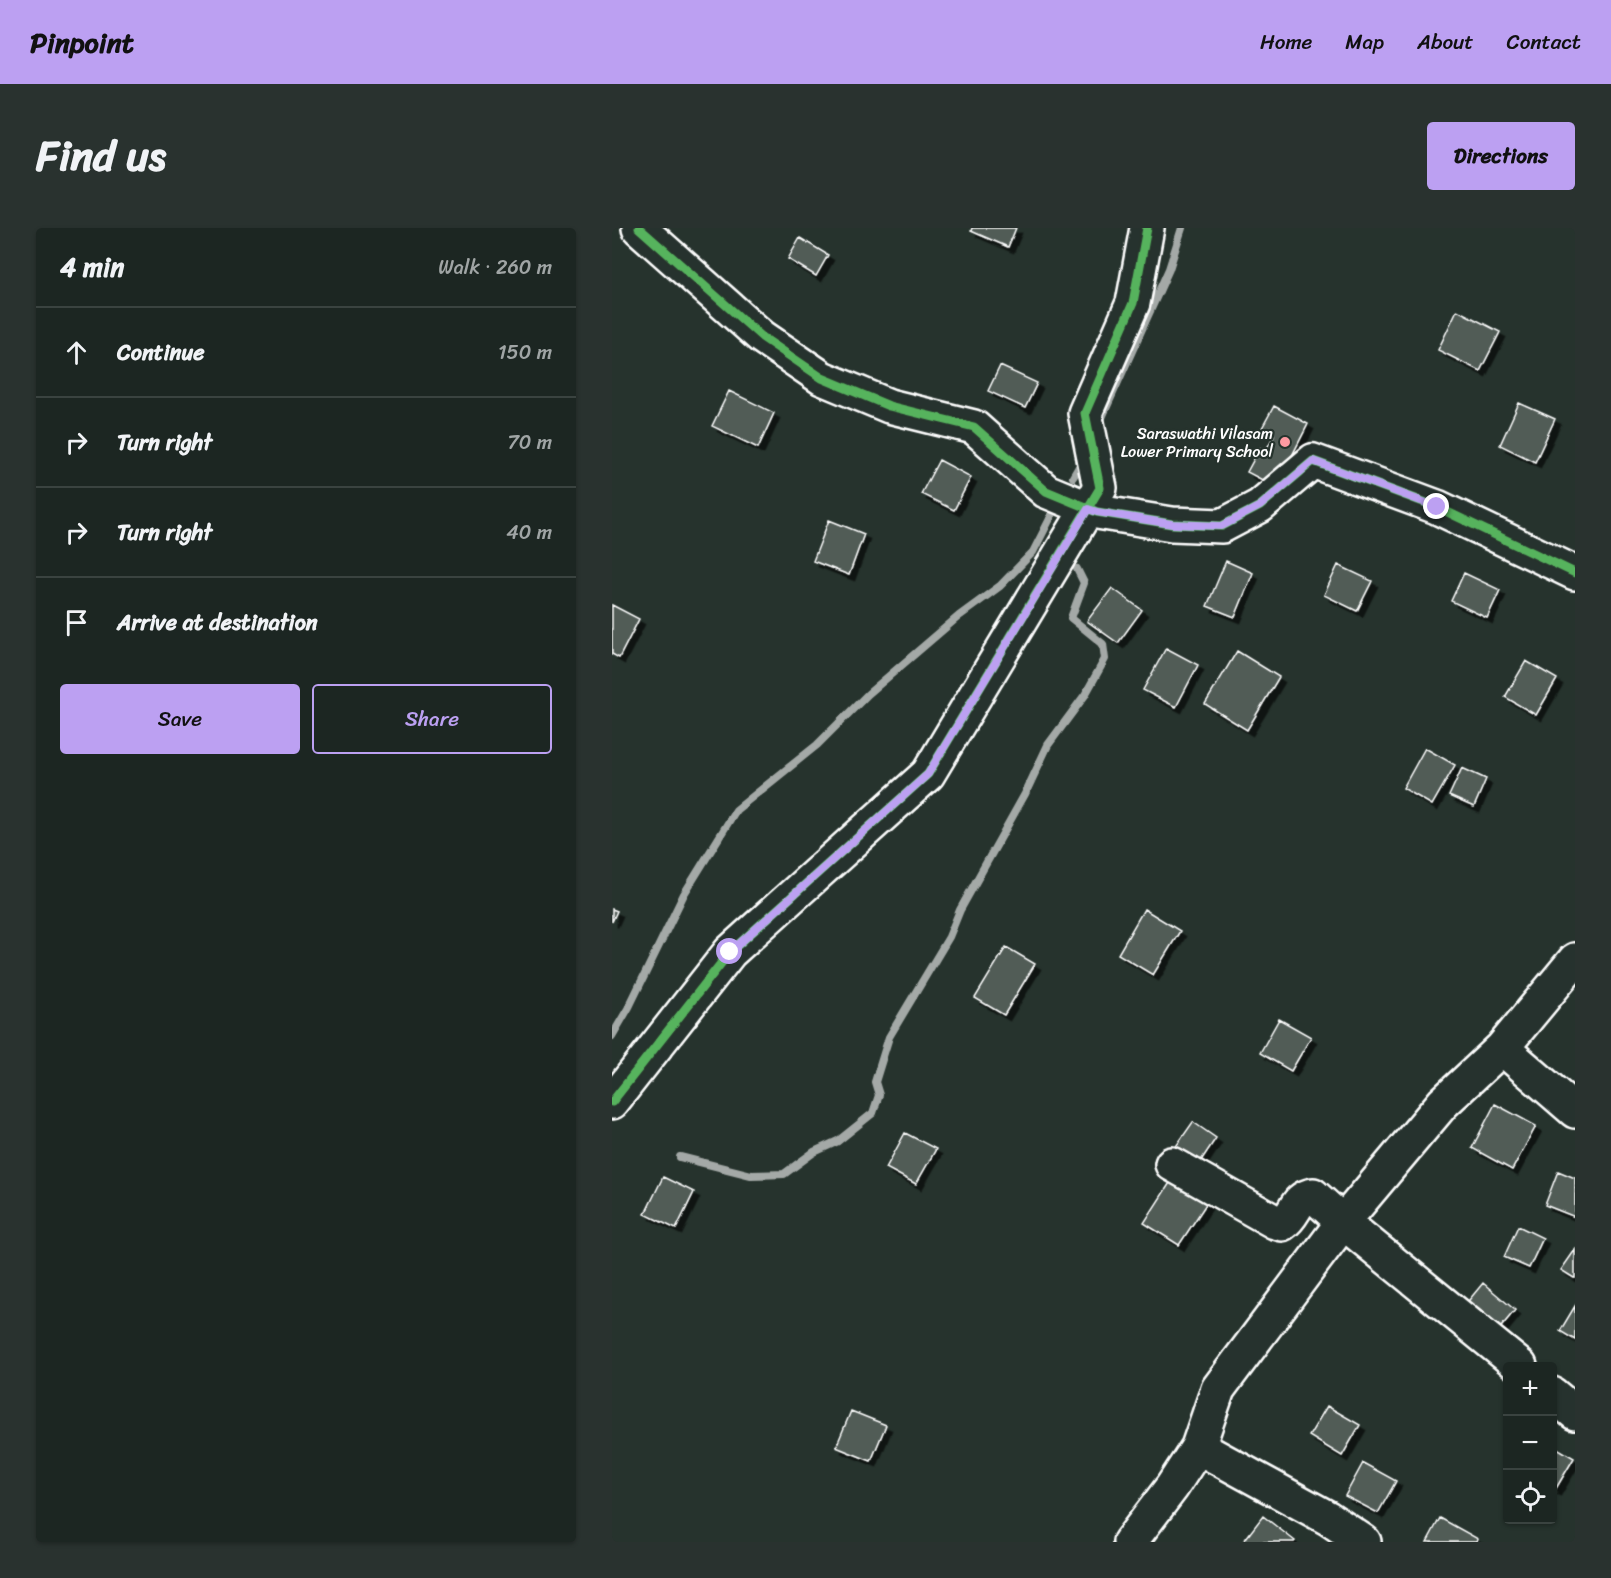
<!DOCTYPE html>
<html lang="en">
<head>
<meta charset="utf-8">
<style>
  :root { --surface:#1c2622; --page:#29322f; --text:#f1f3f6; --muted:#a0a5a5; --line:#3a4340; --accent:#bca0f2 }
  body { margin:0; font-family:Sriracha,sans-serif; background:var(--page); color:var(--text) }
  .controls { position:absolute; right:18px; bottom:18px; display:grid; overflow:hidden; border-radius:6px; box-shadow:0 2px 4px #0004 }
  .controls button { width:54px; height:54px; display:grid; place-items:center; padding:0; border:0; border-bottom:2px solid var(--line); background:var(--surface); color:var(--text); font:30px sans-serif }
  .stop { position:absolute; width:18px; height:18px; margin:-14px; border:4px solid #bca0f2; border-radius:50%; background:#fff }
  .stop.end { background:#bca0f2; border-color:#fff; box-shadow:0 2px 6px #0008 }
  .list { margin:0; padding:0; list-style:none }
  h2 { display:flex; justify-content:space-between; align-items:center; height:78px; margin:0; padding:0 24px; font-size:26px }
  h2 small { font-size:20px; font-weight:400; color:var(--muted) }
  .list li { display:grid; grid-template-columns:39px 1fr auto; gap:18px; align-items:center; box-sizing:border-box; height:90px; padding:0 24px; border-top:2px solid var(--line) }
  .list b { display:block; font-size:22px; white-space:nowrap }
  .list em { font-size:20px; font-style:normal; color:var(--muted) }
  .actions { display:flex; gap:12px; padding:18px 24px }
  .actions a { flex:1; padding:14px 0; border:2px solid var(--accent); border-radius:6px; text-align:center; font-size:21px; color:var(--accent) }
  .actions .main { background:var(--accent); color:#111 }
  .icon { flex:none; width:33px; height:33px; fill:none; stroke:currentColor; stroke-width:2; stroke-linecap:round; stroke-linejoin:round }
  .map { position:relative; flex:none; width:963px; height:1314px; overflow:hidden; border-radius:6px }
  header { display:flex; align-items:center; gap:36px; box-sizing:border-box; height:84px; padding:0 30px; background:var(--accent); color:#111 }
  header strong { font-size:28px }
  nav { display:flex; gap:33px; margin-inline-start:auto; font-size:21px }
  .intro { display:flex; align-items:center; justify-content:space-between; box-sizing:border-box; height:144px; padding:0 36px }
  h1 { margin:0; font-size:42px }
  .button { padding:15px 27px; border-radius:6px; background:var(--accent); color:#111; font-size:21px; font-weight:700 }
  main { display:flex; gap:36px; padding:0 36px }
  aside { flex:1; background:var(--surface); border-radius:6px; box-shadow:0 2px 4px #0004 }
  .map>svg:first-child { display:block }
  .lines { fill:none; stroke-linecap:round; stroke-linejoin:round }
  .stream { stroke:#a4a9a7; stroke-width:8 }
  .building { fill:#515c57; stroke:#fff; stroke-width:1.5; filter:url(#shadow) }
  .minor-casing { stroke:#fff; stroke-width:38 }
  .minor { stroke:#26332d; stroke-width:33 }
  .cycleway-casing { stroke:#26332d; stroke-width:13 }
  .cycleway { stroke:#56b35d; stroke-width:9 }
  .route { stroke:#bca0f2; stroke-width:8 }
  .poi-dot { fill:#ff9aa2; stroke:#26332d; stroke-width:2 }
  .labels { text-anchor:middle; stroke-width:4.5; stroke-linejoin:round; paint-order:stroke }
  .poi-label { font-size:16px; fill:#fff; stroke:#26332d; text-anchor:end }
</style>
</head>
<body>
<header>
<strong>Pinpoint</strong>
<nav><a>Home</a><a>Map</a><a>About</a><a>Contact</a></nav>
</header>
<div class="intro"><h1>Find us</h1><a class="button">Directions</a></div>
<main>
<aside>
<h2>4 min<small>Walk · 260 m</small></h2>
<ul class="list">
<li><svg class="icon" aria-label="ahead" viewBox="0 0 24 24"><path d="M12 20V5M6 11l6-6 6 6"/></svg><div><b>Continue</b></div><em>150 m</em></li>
<li><svg class="icon" aria-label="right" viewBox="0 0 24 24"><path d="M7 20v-9h11M14 6l5 5-5 5"/></svg><div><b>Turn right</b></div><em>70 m</em></li>
<li><svg class="icon" aria-label="right" viewBox="0 0 24 24"><path d="M7 20v-9h11M14 6l5 5-5 5"/></svg><div><b>Turn right</b></div><em>40 m</em></li>
<li><svg class="icon" aria-label="arrive" viewBox="0 0 24 24"><path d="M6 21V4h12l-3 4 3 4H6"/></svg><div><b>Arrive at destination</b></div></li>
</ul>
<div class="actions"><a class="main">Save</a><a>Share</a></div>
</aside>
<div class="map">
<svg width="963" height="1314" viewBox="0 0 963 1314">
  <defs>
    <filter id="shadow"><feDropShadow dx="5.5" dy="5.5" stdDeviation="0" flood-color="#0009"/></filter>
  </defs>
  <rect width="100%" height="100%" fill="#26332d"/>
  <filter id="ink" filterUnits="userSpaceOnUse"><feTurbulence type="fractalNoise" baseFrequency=".0167" numOctaves="2"/><feDisplacementMap in="SourceGraphic" scale="12" xChannelSelector="R" yChannelSelector="G"/><feConvolveMatrix kernelMatrix="1 2 1 2 8 2 1 2 1" color-interpolation-filters="sRGB"/></filter>
  <g filter="url(#ink)">
    <g class="lines">
      <path class="stream" d="M487 196 557 41 570 0
        M461 249 472 230
        M0 808 17 779 72 666 124 582 205 517 256 466 347 388 388 358 421 324 443 281
        M68 929 139 947 172 946 202 924 226 913 261 885 267 867 263 854 277 809 337 709 348 682 413 566 436 517 473 467 493 431 491 416 459 390 472 355 465 341"/>
    </g>
    <path class="building" d="M360 0H404L396 19 359 3Z
      M188 10 216 27 204 48 176 31Z
      M845 82 888 104 868 143 826 122Z
      M388 138 425 155 413 180 376 163Z
      M117 163 162 185 146 220 100 198Z
      M907 175 943 191 923 234 888 217Z
      M662 178 696 196 664 259 635 244 648 220 653 224 662 207 650 200Z
      M327 232 359 249 342 282 309 266Z
      M217 292 252 306 237 347 201 333Z
      M614 333 641 345 623 389 595 378Z
      M726 337 760 353 745 383 712 367Z
      M852 345 888 362 875 390 839 373Z
      M500 360 530 382 506 415 475 393Z
      M0 377 27 391 7 430 0 426Z
      M554 420 586 437 564 479 531 462Z
      M625 423 667 449 635 502 593 476Z
      M914 433 945 451 924 487 893 469Z
      M813 520 843 537 820 577 791 560Z
      M850 540 874 551 862 579 837 568Z
      M0 681 5 683 0 694Z
      M532 681 568 703 541 747 506 726Z
      M394 719 423 736 392 787 363 770Z
      M667 791 699 809 679 843 648 825Z
      M883 876 924 898 900 942 860 920Z
      M581 894 604 910 584 940 560 924Z
      M293 905 324 921 304 956 274 940Z
      M946 943 963 950V989L933 977Z
      M51 949 82 964 64 1001 33 986Z
      M561 950 596 973 567 1017 532 995Z
      M906 998 931 1010 917 1040 892 1029Z
      M963 1022V1050H962L949 1042Z
      M871 1055 903 1082 880 1110 848 1083Z
      M963 1078V1112L948 1103Z
      M715 1178 748 1197 730 1228 697 1208Z
      M239 1183 274 1197 259 1233 224 1219Z
      M940 1217 962 1230 943 1262 940 1261Z
      M751 1235 784 1253 766 1285 733 1268Z
      M651 1288 683 1313 682 1314H631Z
      M828 1290 866 1311 865 1314H815Z"/>
    <g class="lines">
      <defs>
        <path id="minor" d="M27 0 150 109 210 150 277 178 362 199 434 263 485 284 560 296 610 298 648 278 701 233 825 279 963 345
          M890 820 963 883
          M0 874 118 724 316 546 488 260 473 185 521 75 535 0
          M560 936 663 994 670 996C685 986 682 970 701 967L731 994 908 1138
          M940 1166 963 1185
          M586 1219 716 1290 752 1314
          M518 1314 560 1259 586 1219 606 1161 731 994 831 875 890 820 963 732"/>
      </defs>
      <use href="#minor" class="minor-casing"/>
      <use href="#minor" class="minor"/>
      <defs>
        <path id="cycleway" d="M27 0 150 109 210 150 277 178 362 199 434 263 485 284 560 296 610 298 648 278 701 233 825 279 963 345
          M0 874 118 724 316 546 488 260 473 185 521 75 535 0"/>
      </defs>
      <use href="#cycleway" class="cycleway-casing"/>
      <use href="#cycleway" class="cycleway"/>
    </g>
  </g>
  <g class="lines" filter="url(#ink)">
    <path class="route" d="M118 724 316 546 476 281 485 284 560 296 610 298 648 278 701 233 825 279"/>
  </g>
  <circle class="poi-dot" cx="673" cy="214" r="6"/>
  <g class="labels">
    <g class="poi-label">
      <text x="661" y="211">Saraswathi Vilasam<tspan x="661" dy="18">Lower Primary School</tspan></text>
    </g>
  </g>
</svg>
<div class="controls">
<button>+</button>
<button>−</button>
<button><svg class="icon" aria-label="locate" viewBox="0 0 24 24"><circle cx="12" cy="12" r="6"/><path d="M12 2v4M12 18v4M2 12h4M18 12h4"/></svg></button>
</div>
<div class="stop" style="left:118px;top:724px"></div>
<div class="stop end" style="left:825px;top:279px"></div>
</div>
</main>
</body>
</html>
